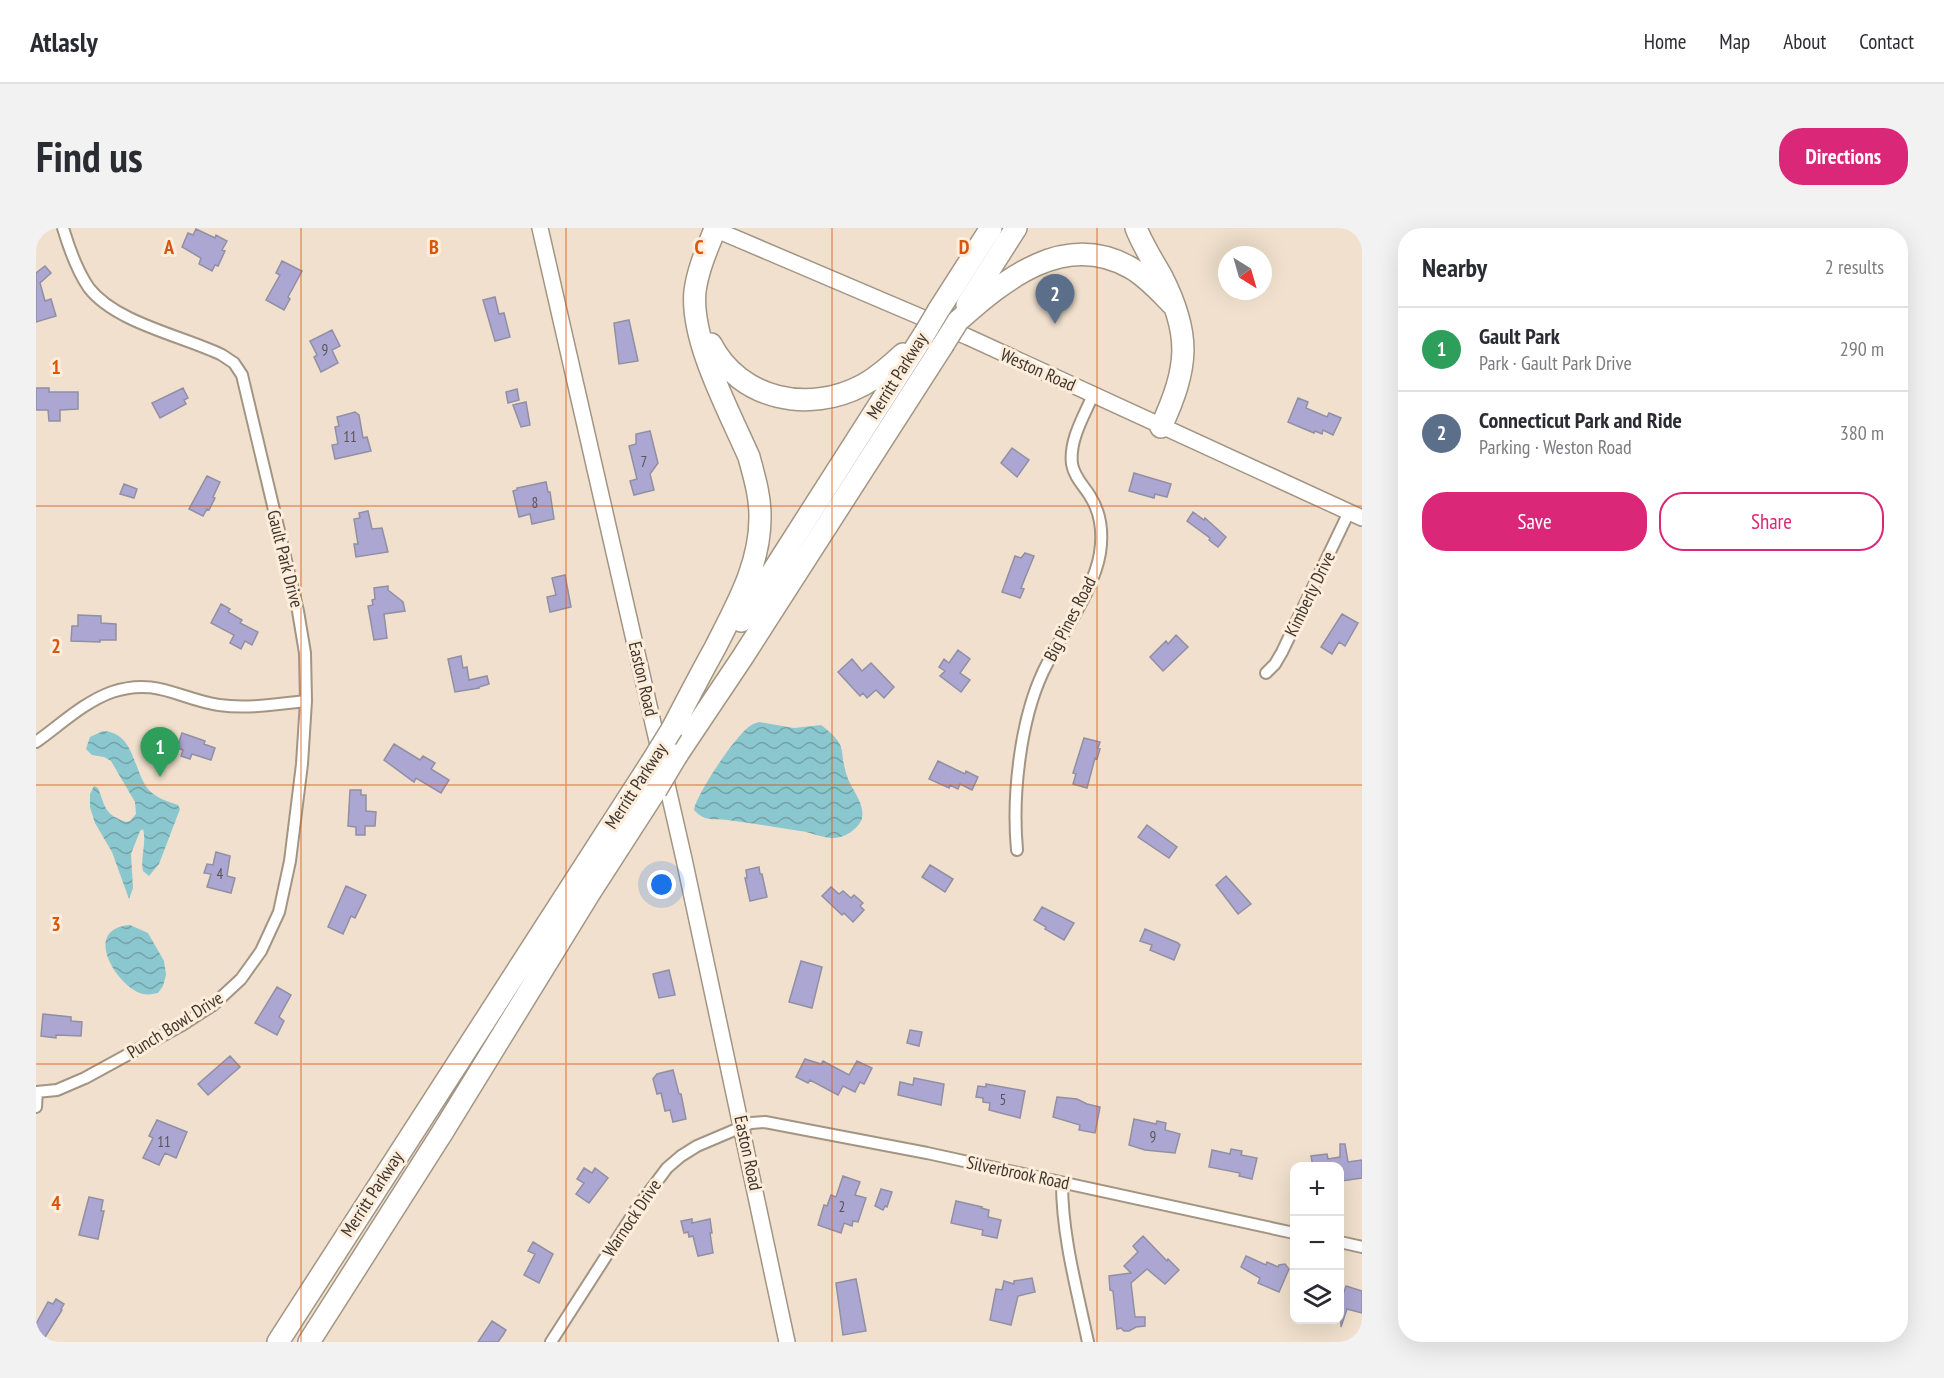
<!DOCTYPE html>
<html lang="en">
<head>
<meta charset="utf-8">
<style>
  :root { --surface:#fff; --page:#f2f2f3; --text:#2b2b33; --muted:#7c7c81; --line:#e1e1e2; --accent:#db2777 }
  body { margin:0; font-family:"PT Sans Narrow",sans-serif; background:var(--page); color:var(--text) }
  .controls { position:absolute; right:18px; bottom:18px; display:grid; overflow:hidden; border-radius:12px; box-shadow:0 6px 24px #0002 }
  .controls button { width:54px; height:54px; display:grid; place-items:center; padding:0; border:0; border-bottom:2px solid var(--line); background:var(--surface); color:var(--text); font:30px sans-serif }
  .compass { position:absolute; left:1182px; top:18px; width:54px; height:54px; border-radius:50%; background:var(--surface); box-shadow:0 6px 24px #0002; rotate:143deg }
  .you { position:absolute; left:626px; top:657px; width:21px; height:21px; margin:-15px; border:4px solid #fff; border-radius:50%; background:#1a73e8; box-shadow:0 0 0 9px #1a73e833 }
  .badge { display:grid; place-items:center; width:39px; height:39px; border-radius:50%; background:var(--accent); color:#fff; font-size:20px; font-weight:700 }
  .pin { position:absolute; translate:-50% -50px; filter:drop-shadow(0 2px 3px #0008) }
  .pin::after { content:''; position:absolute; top:32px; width:21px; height:18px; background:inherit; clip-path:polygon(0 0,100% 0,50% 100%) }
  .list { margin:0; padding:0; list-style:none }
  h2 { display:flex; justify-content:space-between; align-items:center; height:78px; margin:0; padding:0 24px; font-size:26px }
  h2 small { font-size:20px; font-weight:400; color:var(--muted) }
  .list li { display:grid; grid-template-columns:39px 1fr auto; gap:18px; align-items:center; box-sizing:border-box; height:84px; padding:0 24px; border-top:2px solid var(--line) }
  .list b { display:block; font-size:22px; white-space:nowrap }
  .list p { margin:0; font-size:20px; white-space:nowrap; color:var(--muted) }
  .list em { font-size:20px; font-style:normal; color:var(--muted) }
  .actions { display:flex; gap:12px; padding:18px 24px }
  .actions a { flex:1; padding:14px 0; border:2px solid var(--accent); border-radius:24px; text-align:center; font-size:21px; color:var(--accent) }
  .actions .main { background:var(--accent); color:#fff }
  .icon { flex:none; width:33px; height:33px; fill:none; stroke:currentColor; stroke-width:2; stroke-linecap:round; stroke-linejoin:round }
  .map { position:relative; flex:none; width:1326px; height:1114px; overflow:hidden; border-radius:24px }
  header { display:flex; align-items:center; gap:36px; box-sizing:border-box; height:84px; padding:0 30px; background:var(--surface); border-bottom:2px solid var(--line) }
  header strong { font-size:28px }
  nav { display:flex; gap:33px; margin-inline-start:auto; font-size:21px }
  .intro { display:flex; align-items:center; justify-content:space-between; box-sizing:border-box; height:144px; padding:0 36px }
  h1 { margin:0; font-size:42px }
  .button { padding:15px 27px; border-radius:24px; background:var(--accent); color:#fff; font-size:21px; font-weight:700 }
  main { display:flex; gap:36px; padding:0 36px }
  aside { flex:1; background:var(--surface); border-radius:24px; box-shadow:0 6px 24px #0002 }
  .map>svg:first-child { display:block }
  .water { fill:url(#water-waves) }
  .building { fill:#aca7d2; stroke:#918fa3; stroke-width:1.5 }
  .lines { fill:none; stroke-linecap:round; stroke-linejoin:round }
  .street-casing { stroke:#a39584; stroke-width:14 }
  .secondary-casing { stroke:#a39584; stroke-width:18 }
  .highway-casing { stroke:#a39584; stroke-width:24 }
  .street { stroke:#fff; stroke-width:10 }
  .secondary { stroke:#fff; stroke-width:15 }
  .highway { stroke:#fff; stroke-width:21 }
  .highway-bridge-casing { stroke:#a39584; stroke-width:24; stroke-linecap:butt }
  .highway-bridge { stroke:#fff; stroke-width:21 }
  .grid { fill:none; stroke:#d75610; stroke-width:1.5; stroke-opacity:0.55 }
  .labels { text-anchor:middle; stroke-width:6; stroke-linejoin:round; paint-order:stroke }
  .number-label { font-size:15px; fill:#5a5358 }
  .street-label { font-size:18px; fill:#3e3730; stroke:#fdedda }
  .grid-label { font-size:20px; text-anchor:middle; font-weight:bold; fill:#d75610; stroke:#fdedda; stroke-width:6; stroke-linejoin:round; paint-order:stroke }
</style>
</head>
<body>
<header>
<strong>Atlasly</strong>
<nav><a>Home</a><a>Map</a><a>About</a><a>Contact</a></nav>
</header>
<div class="intro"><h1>Find us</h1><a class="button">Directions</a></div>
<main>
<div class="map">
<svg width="1326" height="1114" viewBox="0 0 1326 1114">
  <defs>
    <pattern id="water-waves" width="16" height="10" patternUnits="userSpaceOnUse" patternTransform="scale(1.5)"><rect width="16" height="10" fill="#8bc7ce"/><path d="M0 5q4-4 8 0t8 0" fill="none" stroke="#73a2a8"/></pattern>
  </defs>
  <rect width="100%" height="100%" fill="#f0e0cd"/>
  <path class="water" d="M723 494 758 500 785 497C815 520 801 521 812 551 817 563 831 579 825 593 820 602 810 609 799 610 788 611 775 604 764 603 740 599 715 595 691 592 684 591 676 592 669 590 664 588 661 585 658 582 661 565 700 507 714 498 716 496 720 495 723 494Z
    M67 503C99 504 97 544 113 562 120 570 133 574 142 577L144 581 123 636 113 648 107 643C104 629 111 615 107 601L104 603 95 626 97 660 93 671 76 624 59 595 54 579V566L58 558 62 560C70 580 68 586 90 594L94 593 100 586 99 574 75 533 68 529 56 527 50 521 54 509Z
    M94 697 112 705 128 733 130 747 127 758 122 765C117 766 112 767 107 766 82 760 44 701 94 697Z"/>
  <path class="building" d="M160 1 179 10 180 7 191 13 186 22 189 23 182 38 179 37 176 43 163 36 165 30 146 19 152 5 157 7Z
    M246 33 266 43 252 69 254 71 248 82 230 72 244 47 240 45Z
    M9 38 15 45 4 55 9 73 15 71 20 88 0 94V45Z
    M459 69 463 86 468 85 474 109 459 113 447 72Z
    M593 92 602 133 583 136 578 95Z
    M296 102 304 118 296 122 302 135 285 144 278 129 281 127 274 113Z
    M0 160H13V164H42V181L24 182V193H13L12 182H0Z
    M147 160 152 170 148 172 150 176 124 190 116 175Z
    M481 161 483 172 472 175 470 164Z
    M1262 170 1272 174 1270 180 1291 189 1293 185 1305 190 1297 207 1287 202 1286 206 1279 203 1278 205 1252 194Z
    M490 174 494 197 485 199 477 177Z
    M319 184 323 187 327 210 331 209 335 223 299 231 296 217 302 216 299 199 303 198 301 189Z
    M614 203 622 235 614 246 618 262 598 267 594 253 601 251 593 218 600 216V206Z
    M976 220 993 232 981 249 965 235Z
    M1098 245 1135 256 1131 269 1119 266 1118 270 1093 263Z
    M171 248 184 254 177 269 179 270 173 282 171 281 167 288 153 281Z
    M510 254 512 264H514L518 291 496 296 494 286 483 289 477 263 481 262V260Z
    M88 256 101 261 98 270 84 266Z
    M332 283 336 301 346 300 352 324 320 329 318 316H322L318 291 324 290 323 285Z
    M1157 284 1168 292 1169 290 1190 309 1182 319 1173 312 1174 310 1151 293Z
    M989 325 998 328 985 360 988 361 984 370 966 364 979 328 985 330Z
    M529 347 535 379 514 384 511 369 520 367 516 350Z
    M352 358V362L367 374 369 383 348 386 351 410 338 412 332 378 337 377 336 372 339 371 338 360Z
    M185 376 194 381 192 384 206 392 204 395 222 404 216 417 209 413 205 421 194 415 198 407 175 395Z
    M1306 386 1322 395 1309 418 1303 414 1296 426 1285 419Z
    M42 387 65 388V395L80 396V412H64V414L35 413 36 398H42Z
    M1140 407 1152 419 1127 443 1114 429 1130 413 1132 416Z
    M922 422 934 431 924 445 934 452 925 464 904 448 909 443 903 439 908 431 913 435Z
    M425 428 427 440 431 439 433 452 451 448 453 456 443 459V460L419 464 412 431Z
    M816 431 826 443 835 435 858 459 848 470 840 462 831 470 827 465 824 468 802 444Z
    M146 505 169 513 168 516 179 520 175 532 156 526 154 531 145 528 147 522 141 520Z
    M1048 510 1064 514 1062 520 1064 521 1061 531 1059 530 1051 560 1037 556 1040 546 1037 545Z
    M358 516 384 532 387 528 399 535 395 541 413 552 405 565 380 550 378 554 348 532Z
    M902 533 929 546 930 543 942 549 936 562 924 556 922 561 914 557 913 560 893 551Z
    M314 562H325V567H330V583L340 584 339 598H329V607H320V599L312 598Z
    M1111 597 1141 619 1133 630 1102 609Z
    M180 624 194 628 191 648 199 650 195 665 171 659 175 646 168 645 171 636 177 637Z
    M894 637 917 651 909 664 886 649Z
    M723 639 724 646H726L731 669 714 673 709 650H711L710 642Z
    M1190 648 1215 676 1202 686 1180 657Z
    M310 658 330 667 319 690 315 688 307 706 292 699Z
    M795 659 803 666 807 663 815 670 818 667 827 675 824 678 828 682 817 694 808 685 806 687 786 668Z
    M1006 679 1038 695 1028 712 1009 701 1010 699 998 692Z
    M1109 701 1142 715 1144 717 1138 732 1114 722 1116 717 1104 713Z
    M765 733 786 739 776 780 753 774Z
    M633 742 639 767 623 770 617 746Z
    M241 759 255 767 243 789 248 793 241 807 219 795Z
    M7 786 35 789V793L46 794 45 808 20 807V810L5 808Z
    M874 802 886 804 883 818 871 815Z
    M194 828 204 839 172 867 162 856Z
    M769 831 785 836 787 833 813 847 821 833 836 840 828 856 824 854 819 864 807 858 802 867 774 852 772 855 760 849Z
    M637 842 643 866H645L650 891 637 894 634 882 629 883 625 865 621 866 617 851 621 846Z
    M878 850 908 856 905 877 862 867 864 854 877 857Z
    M950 856 989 863 984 890 953 882 954 875 947 874V870L940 869 942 858 950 859Z
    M1021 869 1041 871 1051 876 1064 879 1059 905 1043 902 1044 897 1017 889Z
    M1098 891 1120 896 1121 893 1130 895 1129 902 1144 906 1139 925 1109 922 1093 917Z
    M121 892 151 904 140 930 129 925 123 937 107 930 117 910 113 908Z
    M1304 916H1309L1312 934 1326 932V950L1306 953 1305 949H1304V939H1277L1275 928 1291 926 1292 931 1304 929Z
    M1195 921 1206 923 1205 927 1221 930 1216 951 1203 948 1204 945 1173 939 1176 922 1194 926Z
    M548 940 556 945 559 940 572 950 553 975 540 966 548 955 541 951Z
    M807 948 824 954 819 967 830 970 822 994 817 993 816 998 808 995 805 1005 782 997 788 977 791 978 795 967 800 969Z
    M845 961 856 964 851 979 849 978 847 982 839 978Z
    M53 969 67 972 65 983H68L62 1011 43 1007Z
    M920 973 946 979 945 980 953 982 952 989 965 992 961 1010 946 1007 947 1002 915 995Z
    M656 991V995L674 991 676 1005H674L677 1025 662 1028 657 1008 653 1009 652 1004 648 1005 645 993Z
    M1107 1008 1131 1033 1132 1031 1143 1042 1129 1056 1111 1041 1095 1055 1099 1089H1109V1098L1100 1099 1093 1103H1088L1085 1100 1081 1101 1077 1063 1074 1062 1073 1048 1095 1045 1088 1038 1102 1024 1097 1018Z
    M497 1014 517 1026 503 1055 488 1047 499 1026 492 1023Z
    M1210 1028 1230 1037 1231 1034 1242 1039 1243 1037 1249 1036 1253 1041 1243 1064 1222 1055 1224 1050 1205 1039Z
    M996 1050 999 1064 982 1068 975 1097 954 1092 960 1061 966 1062 968 1053 978 1056V1053Z
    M820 1051 830 1103 807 1107 800 1055Z
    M1310 1058 1326 1063V1085L1311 1081 1305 1099 1304 1062 1308 1064Z
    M20 1071 28 1076 25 1081 26 1082 6 1114 0 1110V1096L12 1074 17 1076Z
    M456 1093 470 1102 467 1107 462 1114H442Z"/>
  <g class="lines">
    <defs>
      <path id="street" d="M1230 445 1239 436 1246 424 1313 284
        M0 514C24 497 48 474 76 464 120 449 143 471 183 477 212 481 241 476 270 473
        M981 622C976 568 984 493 1007 444 1024 408 1058 363 1064 325 1067 305 1065 285 1054 268 1048 258 1038 249 1036 236 1033 212 1048 188 1057 167
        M0 864 21 862 49 850 146 797 177 777 205 751 225 723 243 684 254 633 266 536 270 473 269 425 262 383 206 147 198 135 186 127C147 108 80 95 53 60 41 43 33 20 27 0
        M0 879 1 864
        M1026 955C1026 1008 1041 1062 1052 1114
        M1304 1014 1326 1019
        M515 1114 601 980 631 940 645 928 661 918 715 895 729 894 891 925 1258 1005"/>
      <path id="secondary" d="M504 0 648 631 751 1114
        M676 0 932 109 1326 290"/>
      <path id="highway" d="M1100 0C1107 18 1117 33 1126 49 1156 108 1152 140 1125 199
        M931 77 980 0
        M902 83 955 0
        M922 93C969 51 1029 2 1095 40 1111 49 1124 64 1137 77
        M675 116C704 172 773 186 827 157 842 149 854 138 867 126
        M705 393 889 105
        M636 501C650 474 664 447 679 420 700 378 725 336 724 287 724 267 718 248 713 229 693 183 654 112 659 63 662 41 671 21 679 1
        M641 527 706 430 907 117
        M242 1114 615 535
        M273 1114 406 905 553 666 620 562"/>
    </defs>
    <use href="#street" class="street-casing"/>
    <use href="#secondary" class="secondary-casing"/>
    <use href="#highway" class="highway-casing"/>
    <use href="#street" class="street"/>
    <use href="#secondary" class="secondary"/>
    <use href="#highway" class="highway"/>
    <defs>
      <path id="highway-bridge" d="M889 105 902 83
        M907 117 922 93
        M615 535 636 501
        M620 562 641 527"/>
    </defs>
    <use href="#highway-bridge" class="highway-bridge-casing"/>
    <use href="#highway-bridge" class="highway-bridge"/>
  </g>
  <path class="grid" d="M265 0V1114M530 0V1114M796 0V1114M1061 0V1114M0 278H1326M0 557H1326M0 836H1326"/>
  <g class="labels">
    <g class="number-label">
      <text x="289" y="127">9</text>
      <text x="314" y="214">11</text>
      <text x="608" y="239">7</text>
      <text x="499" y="280">8</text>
      <text x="184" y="651">4</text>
      <text x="967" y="877">5</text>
      <text x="1117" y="914">9</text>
      <text x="128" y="919">11</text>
      <text x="806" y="984">2</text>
    </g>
    <g class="street-label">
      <text transform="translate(1002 142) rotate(24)" y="6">Weston Road</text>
      <text transform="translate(861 148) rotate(-58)" y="6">Merritt Parkway</text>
      <text transform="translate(249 331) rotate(76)" y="6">Gault Park Drive</text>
      <text transform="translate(1274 366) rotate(-64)" y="6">Kimberly Drive</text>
      <text transform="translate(1034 391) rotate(-63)" y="6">Big Pines Road</text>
      <text transform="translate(607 451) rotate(77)" y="6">Easton Road</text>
      <text transform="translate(600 558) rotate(-57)" y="6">Merritt Parkway</text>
      <text transform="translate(139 797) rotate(-32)" y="6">Punch Bowl Drive</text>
      <text transform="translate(712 925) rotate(78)" y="6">Easton Road</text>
      <text transform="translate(982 945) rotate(12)" y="6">Silverbrook Road</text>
      <text transform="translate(336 966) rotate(-57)" y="6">Merritt Parkway</text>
      <text transform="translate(596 990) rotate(-56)" y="6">Warnock Drive</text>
    </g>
  </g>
  <g class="grid-label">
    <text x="133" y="26">A</text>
    <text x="398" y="26">B</text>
    <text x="663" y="26">C</text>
    <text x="928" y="26">D</text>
    <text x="20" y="146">1</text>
    <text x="20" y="425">2</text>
    <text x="20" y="703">3</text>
    <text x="20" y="982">4</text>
  </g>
</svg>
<div class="controls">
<button>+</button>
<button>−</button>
<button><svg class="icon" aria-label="layers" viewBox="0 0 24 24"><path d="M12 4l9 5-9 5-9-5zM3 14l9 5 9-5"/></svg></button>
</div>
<svg class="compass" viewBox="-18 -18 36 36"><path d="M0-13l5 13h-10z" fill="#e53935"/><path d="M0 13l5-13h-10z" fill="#7c7c81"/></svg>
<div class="you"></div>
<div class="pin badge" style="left:124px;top:549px;background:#2e9e5b">1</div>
<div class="pin badge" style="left:1019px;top:96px;background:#5c6f8a">2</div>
</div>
<aside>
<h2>Nearby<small>2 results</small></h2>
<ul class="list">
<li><span class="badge" style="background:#2e9e5b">1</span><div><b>Gault Park</b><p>Park · Gault Park Drive</p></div><em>290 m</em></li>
<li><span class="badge" style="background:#5c6f8a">2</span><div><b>Connecticut Park and Ride</b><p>Parking · Weston Road</p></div><em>380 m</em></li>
</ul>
<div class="actions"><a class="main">Save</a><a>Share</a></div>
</aside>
</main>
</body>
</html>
